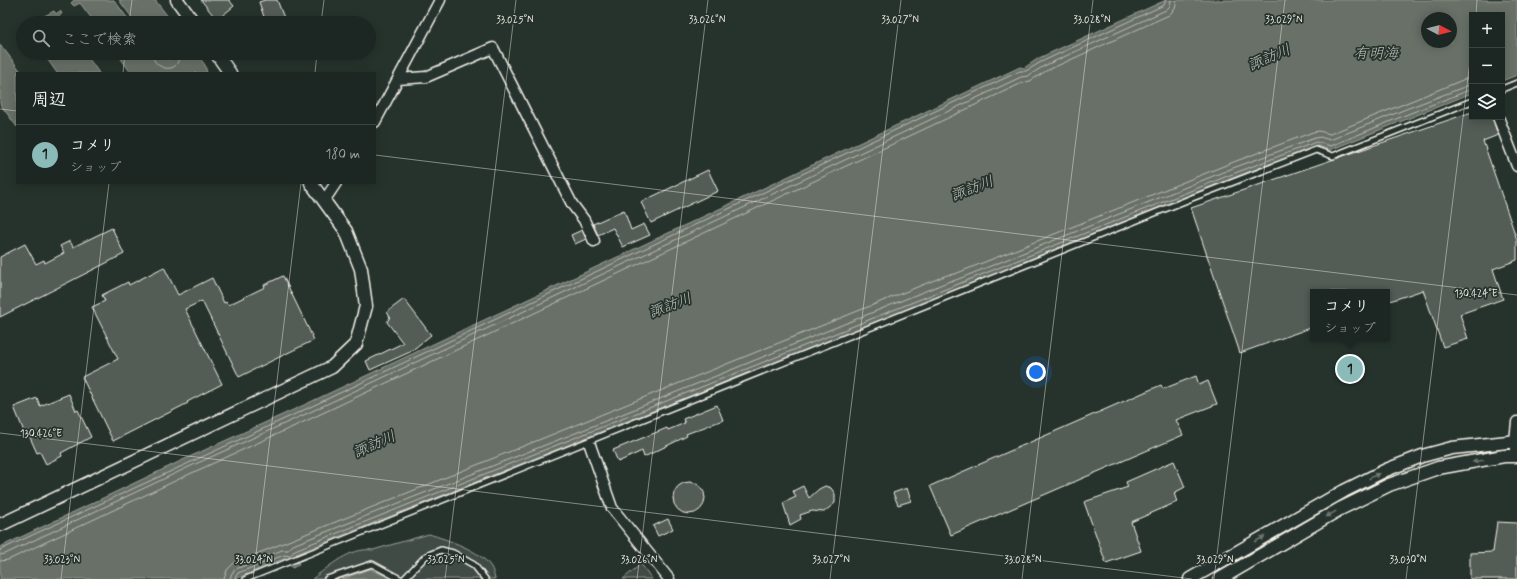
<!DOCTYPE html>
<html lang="ja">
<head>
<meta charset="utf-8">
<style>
  :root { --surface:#1c2622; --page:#252e2a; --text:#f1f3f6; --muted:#a0a5a5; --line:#3a4340; --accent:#8bbbb9 }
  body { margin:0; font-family:Mynerve,"Klee One",sans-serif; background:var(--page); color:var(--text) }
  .controls { position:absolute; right:12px; top:12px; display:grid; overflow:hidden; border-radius:0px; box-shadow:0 2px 10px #0003 }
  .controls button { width:36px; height:36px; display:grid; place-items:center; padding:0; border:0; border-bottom:1px solid var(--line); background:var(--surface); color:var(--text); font:20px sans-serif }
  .compass { position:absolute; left:1421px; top:12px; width:36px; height:36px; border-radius:50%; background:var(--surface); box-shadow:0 2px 10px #0003; rotate:97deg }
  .you { position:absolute; left:1036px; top:372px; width:14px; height:14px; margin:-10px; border:3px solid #fff; border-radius:50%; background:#1a73e8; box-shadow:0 0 0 6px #1a73e833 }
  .badge { display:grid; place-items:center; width:26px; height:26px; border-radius:50%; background:var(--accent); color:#111; font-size:13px; font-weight:700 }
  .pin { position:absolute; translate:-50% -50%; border:2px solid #fff; box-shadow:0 1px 4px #0006 }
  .popup { position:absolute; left:1310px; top:289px; width:80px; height:52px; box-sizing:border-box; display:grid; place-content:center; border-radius:0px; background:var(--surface); filter:drop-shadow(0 1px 3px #0005); font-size:13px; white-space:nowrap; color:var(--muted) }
  .popup b { font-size:15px; color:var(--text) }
  .popup::after { content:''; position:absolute; left:50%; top:100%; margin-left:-8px; border:8px solid transparent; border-top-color:var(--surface) }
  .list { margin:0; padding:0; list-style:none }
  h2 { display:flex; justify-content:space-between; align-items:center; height:52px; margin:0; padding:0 16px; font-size:17px }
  h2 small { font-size:13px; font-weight:400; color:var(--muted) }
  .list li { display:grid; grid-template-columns:26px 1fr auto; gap:12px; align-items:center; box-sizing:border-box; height:60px; padding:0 16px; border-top:1px solid var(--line) }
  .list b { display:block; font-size:15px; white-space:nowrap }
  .list p { margin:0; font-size:13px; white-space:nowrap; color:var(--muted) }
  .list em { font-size:13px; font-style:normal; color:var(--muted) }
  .icon { flex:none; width:22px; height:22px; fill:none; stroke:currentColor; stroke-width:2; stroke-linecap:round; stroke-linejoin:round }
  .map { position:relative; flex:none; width:1517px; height:579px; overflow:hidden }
  .search { position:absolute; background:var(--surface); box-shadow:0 2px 10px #0003; left:16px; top:16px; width:360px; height:44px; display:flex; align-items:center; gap:10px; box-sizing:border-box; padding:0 14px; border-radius:22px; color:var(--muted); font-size:15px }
  .panel { position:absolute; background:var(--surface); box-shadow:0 2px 10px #0003; left:16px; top:72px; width:360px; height:112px; border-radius:0px }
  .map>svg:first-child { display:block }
  .green { fill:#414b45; stroke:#9a9e96 }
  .water { fill:#676f68; stroke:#9fa39b; fill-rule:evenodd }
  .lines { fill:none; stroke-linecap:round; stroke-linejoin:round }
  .shore { stroke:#bcbdb5; stroke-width:1 }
  .building { fill:#525c55; stroke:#f4f1e8 }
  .service-casing { stroke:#f4f1e8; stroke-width:8 }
  .minor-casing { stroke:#f4f1e8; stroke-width:13 }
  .tertiary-casing { stroke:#f4f1e8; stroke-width:15 }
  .service { stroke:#26332d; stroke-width:5 }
  .minor { stroke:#26332d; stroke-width:10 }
  .tertiary { stroke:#26332d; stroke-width:12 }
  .oneway { fill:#6e766e }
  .ticks { fill:none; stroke:#f4f1e8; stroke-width:1; stroke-opacity:0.45 }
  .labels { text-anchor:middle; stroke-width:3.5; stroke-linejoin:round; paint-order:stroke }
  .water-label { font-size:15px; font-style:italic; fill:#bcbdb5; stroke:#26332d }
  .ticks-label { font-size:10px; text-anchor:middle; fill:#f4f1e8; stroke:#26332d; stroke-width:3.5; stroke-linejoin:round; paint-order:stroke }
</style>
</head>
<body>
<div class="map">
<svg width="1517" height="579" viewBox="0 0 1517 579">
  <rect width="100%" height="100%" fill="#26332d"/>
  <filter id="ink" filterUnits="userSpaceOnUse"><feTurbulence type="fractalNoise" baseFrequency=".025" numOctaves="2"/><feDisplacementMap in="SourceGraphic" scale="8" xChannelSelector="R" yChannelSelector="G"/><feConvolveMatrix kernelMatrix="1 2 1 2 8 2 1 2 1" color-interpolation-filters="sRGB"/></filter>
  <g filter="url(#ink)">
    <path class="green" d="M429 534C448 540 480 550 491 567 493 570 494 575 495 579H312C330 566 350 547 373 550Z
      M641 564 652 579H623Z"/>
    <path class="water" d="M74 0H114L131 23H95L80 3 74 6 71 3Z
      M119 0H155L173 23H136Z
      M1166 0H1517V75L1502 81V15H1472V93L1330 150 1318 146 1236 177 296 554 299 565 292 568 286 558 235 579H0V547L187 458 304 405 1020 67 1024 68 1039 58ZM1427 18H1451V42H1427Z
      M54 11 56 14 60 11 62 13 59 17 63 23H31Z
      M0 44 22 73H17V127L0 104Z
      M43 53H85L99 73H57Z
      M117 53H159L168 60 170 56 166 53H196L205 65 207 73H131Z
      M370 569 386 576 388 579H342Z"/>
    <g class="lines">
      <path class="shore" d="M152 53C153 72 183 75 178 53
        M0 550 306 409 1020 71H1026L1041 62 1164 5 1166 0
        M0 555 5 554 191 466 308 413 1021 77 1028 76 1044 66 1166 10 1170 6 1171 0
        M0 561 8 560 194 472 310 419 1022 83 1030 81 1046 71 1169 15 1175 9 1177 0
        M224 579 227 570 234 563 947 275 955 274 1231 163 1313 132 1319 131 1330 134 1465 79 1472 78
        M230 579 232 573 236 569 282 550H288L293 545 583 430 950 281 956 280 1233 168 1315 138 1320 137 1330 140 1406 109 1472 84
        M235 579 236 576 238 573 284 555 290 556 295 550 1235 173 1316 142 1331 146 1408 114 1472 89"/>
    </g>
    <path class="building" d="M201 0H229L234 6 217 20Z
      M265 0H277L286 23H266L259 2Z
      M1472 112V117H1492L1498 135 1483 141 1517 240V260L1493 269 1503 299 1460 314 1468 339 1443 347 1423 290 1387 302V292H1313V327L1240 353 1191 208Z
      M708 170 718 191 651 223 641 202Z
      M624 210 631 230 644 224 650 235 623 247 613 228 598 235 593 224Z
      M112 228 124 254 0 317V257L25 244 36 264 44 260 45 263 64 253 60 246 70 241 73 247Z
      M582 230 586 239 575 244 571 235Z
      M164 267 178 295 212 278 224 303 226 302 228 305 265 287 264 285 283 276 314 340 239 377 202 301 185 309 222 384 187 402 188 403 113 441 82 377 118 359 92 307 105 301 102 295 128 282 129 285Z
      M404 299 431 335 410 352 370 370 366 361 403 343 387 322 390 317 387 312Z
      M1196 376 1199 385 1208 381 1217 404 1176 420 1183 435 951 535 930 486 1161 385 1163 389Z
      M69 394 76 411 78 410 91 437 61 453 62 456 46 464 40 452 37 453 28 433 25 434 14 407 37 398 40 406Z
      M717 405 723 420 686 434 687 436 644 457 642 451 618 462 613 450 667 428 668 430 685 423 683 419Z
      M1174 461 1185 487 1174 493 1177 502 1131 522 1141 551 1106 563 1084 502 1128 487 1126 482Z
      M673 498a16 16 0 1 1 32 0a16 16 0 1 1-32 0Z
      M803 486 809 498 819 489 825 486 831 488 835 494V503L824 512 812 511 800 515 801 519 790 525 783 503 796 497 793 491Z
      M907 488 911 501 898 505 893 493Z
      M668 519 673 529 658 536 653 526Z
      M1497 522 1517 523V579H1470V553L1493 552Z"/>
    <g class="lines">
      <defs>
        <path id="service" d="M1502 89 1517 83
          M246 579 1192 198 1316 150 1333 156 1472 101
          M327 579 372 564 400 579
          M404 579 426 556 441 550 453 553 474 565 485 579"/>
        <path id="minor" d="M398 79 426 77 493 48 572 204 584 220 594 241
          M1498 117 1517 166
          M375 122 440 0
          M324 201 336 183
          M590 445 612 508 669 579
          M1515 456V441L1517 422"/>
        <path id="tertiary" d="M177 0 194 23
          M216 53 230 73
          M0 525 332 367 356 344 366 306 361 269 346 231 311 183
          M1190 579 1344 491 1386 470 1422 456 1452 448 1517 441
          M1220 579 1340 509 1389 485 1438 468 1504 456H1517"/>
      </defs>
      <use href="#service" class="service-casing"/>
      <use href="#minor" class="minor-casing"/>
      <use href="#tertiary" class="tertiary-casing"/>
      <use href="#service" class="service"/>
      <use href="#minor" class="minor"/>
      <use href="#tertiary" class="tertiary"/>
    </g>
    <defs><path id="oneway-solid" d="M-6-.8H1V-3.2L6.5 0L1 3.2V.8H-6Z"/></defs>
    <g class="oneway">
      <use href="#oneway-solid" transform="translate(1478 461) rotate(170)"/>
      <use href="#oneway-solid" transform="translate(1374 476) rotate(-27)"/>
      <use href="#oneway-solid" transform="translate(1331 514) rotate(151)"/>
      <use href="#oneway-solid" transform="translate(1260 539) rotate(-30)"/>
    </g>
  </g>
  <path class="ticks" d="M1476 15 1477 0M129 23 132 0M321 23 324 0M123 73 125 53M315 73 317 53M0 109 17 111M375 155 1517 295M0 433 1192 579M61 579 109 183M253 579 301 183M445 579 516 0M637 579 708 0M830 579 901 0M1022 579 1093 0M1214 579 1285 0M1406 579 1472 45"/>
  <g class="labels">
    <g class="water-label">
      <text x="1376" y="58">有明海</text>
      <text transform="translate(1269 57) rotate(-23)" y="5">諏訪川</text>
      <text transform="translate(972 188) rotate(-21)" y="5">諏訪川</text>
      <text transform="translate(670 305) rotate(-21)" y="5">諏訪川</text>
      <text transform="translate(374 444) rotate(-24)" y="5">諏訪川</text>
    </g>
  </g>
  <g class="ticks-label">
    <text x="515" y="23">33.025°N</text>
    <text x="707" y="23">33.026°N</text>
    <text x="900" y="23">33.027°N</text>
    <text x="1092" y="23">33.028°N</text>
    <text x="1284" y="23">33.029°N</text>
    <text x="1476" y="297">130.424°E</text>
    <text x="41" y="437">130.426°E</text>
    <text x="62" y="563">33.023°N</text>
    <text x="254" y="563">33.024°N</text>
    <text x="446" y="563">33.025°N</text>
    <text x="639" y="563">33.026°N</text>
    <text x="831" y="563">33.027°N</text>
    <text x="1023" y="563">33.028°N</text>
    <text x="1215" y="563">33.029°N</text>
    <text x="1408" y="563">33.030°N</text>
  </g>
</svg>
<div class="controls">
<button>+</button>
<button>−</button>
<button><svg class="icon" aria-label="layers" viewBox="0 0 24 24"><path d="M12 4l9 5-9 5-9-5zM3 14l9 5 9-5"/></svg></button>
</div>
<svg class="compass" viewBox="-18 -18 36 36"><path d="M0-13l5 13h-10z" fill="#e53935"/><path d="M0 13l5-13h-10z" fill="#a0a5a5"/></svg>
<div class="you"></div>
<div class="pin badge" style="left:1350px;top:369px">1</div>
<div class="popup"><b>コメリ</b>ショップ</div>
<div class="search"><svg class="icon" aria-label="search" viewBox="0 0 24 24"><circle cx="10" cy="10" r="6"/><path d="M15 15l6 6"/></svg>ここで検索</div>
<section class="panel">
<h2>周辺<small></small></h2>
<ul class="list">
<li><span class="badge">1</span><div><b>コメリ</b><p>ショップ</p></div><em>180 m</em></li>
</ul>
</section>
</div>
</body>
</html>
